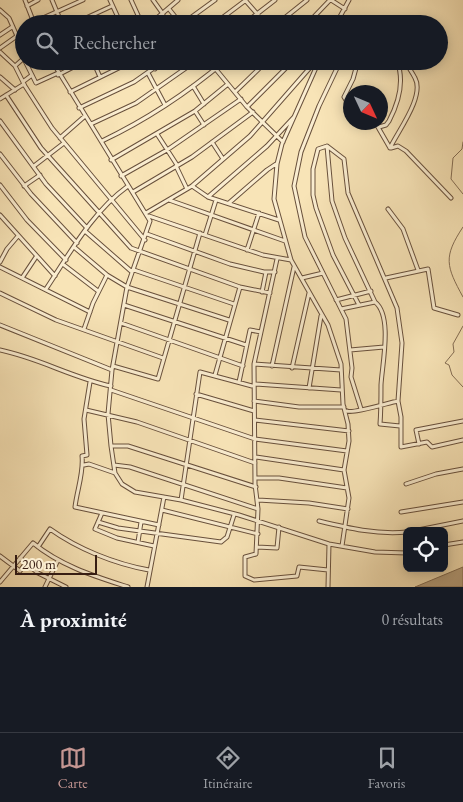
<!DOCTYPE html>
<html lang="fr">
<head>
<meta charset="utf-8">
<style>
  :root { --surface:#171b24; --page:#20242c; --text:#f1f3f6; --muted:#9ea1a6; --line:#363941; --accent:#c59692 }
  body { margin:0; font-family:"EB Garamond",serif; background:var(--page); color:var(--text) }
  .controls { position:absolute; right:15px; bottom:15px; display:grid; overflow:hidden; border-radius:8px; box-shadow:0 2px 12px #0003 }
  .controls button { width:45px; height:45px; display:grid; place-items:center; padding:0; border:0; border-bottom:1px solid var(--line); background:var(--surface); color:var(--text); font:25px sans-serif }
  .compass { position:absolute; left:343px; top:85px; width:45px; height:45px; border-radius:50%; background:var(--surface); box-shadow:0 2px 12px #0003; rotate:134deg }
  .scale { position:absolute; left:15px; bottom:12px; width:82px; box-sizing:border-box; padding-left:5px; border:2px solid #381e13; border-top:0; font-size:14px; line-height:18px; white-space:nowrap; color:#381e13; -webkit-text-stroke:4px #faedd0; paint-order:stroke }
  .list { margin:0; padding:0; list-style:none }
  h2 { display:flex; justify-content:space-between; align-items:center; height:65px; margin:0; padding:0 20px; font-size:21px }
  h2 small { font-size:16px; font-weight:400; color:var(--muted) }
  .icon { flex:none; width:28px; height:28px; fill:none; stroke:currentColor; stroke-width:2; stroke-linecap:round; stroke-linejoin:round }
  .map { position:relative; flex:none; width:463px; height:587px; overflow:hidden }
  .search { position:absolute; background:var(--surface); box-shadow:0 2px 12px #0003; left:15px; right:15px; top:15px; height:55px; display:flex; align-items:center; gap:12px; box-sizing:border-box; padding:0 18px; border-radius:28px; color:var(--muted); font-size:19px }
  .sheet { height:145px; background:var(--surface) }
  nav { display:flex; justify-content:space-around; align-items:center; box-sizing:border-box; height:70px; border-top:1px solid var(--line); background:var(--surface); font-size:14px; color:var(--muted) }
  nav a { display:grid; justify-items:center; gap:2px }
  nav .on { color:var(--accent) }
  .map>svg:first-child { display:block }
  .water { fill:#b7a17f; stroke:#846d54 }
  .lines { fill:none; stroke-linecap:round; stroke-linejoin:round }
  .stream { stroke:#846d54; stroke-width:1 }
  .street-casing { stroke:#68503c; stroke-width:5 }
  .street { stroke:#faedd0; stroke-width:3 }
</style>
</head>
<body>
<div class="map">
<svg width="463" height="587" viewBox="0 0 463 587">
  <rect width="100%" height="100%" fill="#f8e4b7"/>
  <filter id="stains"><feTurbulence type="fractalNoise" baseFrequency=".004" numOctaves="4"/><feColorMatrix values="0 0 0 0 .2 0 0 0 0 .09 0 0 0 0 .02 0 0 0 .5 -.17"/></filter>
  <radialGradient id="worn" r=".72"><stop offset=".6" stop-color="#630" stop-opacity="0"/><stop offset="1" stop-color="#630" stop-opacity=".3"/></radialGradient>
  <path class="water" d="M463 567V587H415Z"/>
  <g class="lines">
    <path class="stream" d="M463 142 462 149 453 158 451 179 463 194
      M463 227C443 257 446 266 463 297
      M463 326 453 344 454 352 445 363 449 365 452 375 463 387"/>
    <defs>
      <path id="street" d="M25 0 34 23
        M52 0 62 24
        M110 0 121 24
        M131 0 142 24
        M153 0 163 14
        M245 0 266 24
        M331 0 345 9
        M27 6 38 0
        M169 9 181 24
        M0 10 9 18 17 36
        M34 22 83 0
        M73 24 112 6
        M150 24 178 0
        M182 24 215 0
        M214 24 246 0
        M244 24 275 0
        M277 24 307 0
        M307 24 330 0
        M336 24 349 0
        M0 35 12 27
        M0 48 24 31
        M0 52 15 66 25 86 52 128 145 240
        M25 61 36 83 58 73
        M52 61 150 221 127 287 112 370 108 414 111 446 115 473 122 484 135 492 181 500 239 515 329 544 375 552 407 553
        M93 61 100 77
        M151 61 155 69
        M209 61 247 107 283 142
        M319 61 282 144 277 164 274 199 291 260 328 325 341 364 343 404 348 424 349 441 344 470 349 498 342 546
        M332 61 339 64 319 106 301 152 294 186 305 237 346 319 352 368 351 377 361 409
        M363 61 370 65 376 61
        M15 66 24 58
        M148 73 165 105
        M58 75 85 61
        M0 77 15 90
        M24 81 32 75
        M193 86 204 104
        M70 92 133 61
        M235 92 267 61
        M6 95 41 148 131 248 240 287 270 293
        M0 99 24 84
        M247 107 293 61
        M350 107 344 97 353 79 358 61
        M79 108 134 82 164 61
        M195 111 204 125
        M0 121 46 184 87 228
        M375 122 390 148
        M91 124 136 103 196 61
        M379 127 386 125 389 121C399 102 405 82 397 61
        M157 134 177 165
        M60 138 85 116
        M102 141C146 120 187 93 225 61
        M212 142 223 159
        M327 146 332 201 345 238 375 302C393 316 382 365 381 385 381 398 381 411 380 424L400 426
        M390 148C398 131 425 96 415 78 412 72 408 67 405 61
        M391 148 398 146 406 151 451 198
        M0 154 31 194 77 243
        M111 160 195 111 228 84
        M34 166 64 143
        M176 166 187 189
        M121 176 167 150 241 99
        M0 185 27 220 66 260
        M24 186 40 175
        M192 186 208 197 279 220
        M133 192 192 157 253 112
        M208 197 267 146 294 117
        M169 200 285 241
        M229 203 267 170 276 164
        M388 209 403 229 418 270
        M146 213 192 186 250 136 315 62 318 64
        M0 215 55 276
        M149 216 263 255 291 260
        M85 231 132 272 134 270 234 304
        M147 234 230 264 264 272H275
        M205 235 216 200
        M74 247 107 275 127 287 229 320
        M247 250 259 213
        M277 259 254 364 255 484 258 509 256 554 245 557V576L254 580 297 576 299 567 328 570
        M0 262 7 249 18 236
        M64 265 98 291
        M0 267 90 312
        M22 278 36 257
        M302 278 323 273
        M386 278 428 269 434 308 458 315
        M46 289C70 253 92 212 128 186
        M262 292 266 272
        M0 293 56 320 163 358
        M336 300 371 291
        M124 305 246 345
        M359 305 333 255 316 208 313 195V169L318 149 327 146 344 159 348 193 397 308 402 343 398 401 401 417V447L427 442 432 447 463 440
        M341 309 375 302
        M121 323 243 366
        M0 325 112 370
        M84 329 93 303 107 275
        M0 350C39 358 73 378 111 386
        M350 350 384 347
        M254 364 341 370
        M113 366 158 379 200 233
        M272 366 294 267
        M292 368 309 293
        M215 375 240 287
        M90 382 84 419 87 455 82 456C84 472 77 490 75 507L159 525
        M239 382 250 330 261 332
        M309 388 321 316
        M111 390 255 439 347 451
        M196 394 254 411
        M254 401 299 407H344
        M86 410 137 422 255 463
        M347 411C352 414 388 403 398 401
        M255 420 349 431
        M419 444 416 430 463 421
        M111 446H128L256 487
        M256 457 344 470
        M84 465 89 464 115 473
        M114 465 130 467 258 509
        M257 478H279L347 488
        M406 484 436 474 463 469
        M181 500 200 372 252 386 256 384 341 390
        M258 500 309 503 348 509
        M162 510 258 534
        M401 512 463 502
        M102 513 95 529 117 538 154 546
        M319 521C348 528 377 535 407 532
        M98 522 118 528 221 542 227 537 234 515
        M413 531 463 521
        M138 542 141 522
        M444 545 463 542
        M38 547 50 529C78 549 115 564 149 570
        M257 547 277 548 279 527
        M0 556 20 571 25 564
        M20 558 38 573 66 587
        M0 582 33 543C61 566 94 576 128 587
        M45 587 58 560
        M147 587 164 497
        M328 587 329 544"/>
    </defs>
    <use href="#street" class="street-casing"/>
    <use href="#street" class="street"/>
  </g>
  <rect width="100%" height="100%" filter="url(#stains)"/>
  <rect width="100%" height="100%" fill="url(#worn)"/>
</svg>
<div class="controls">
<button><svg class="icon" aria-label="locate" viewBox="0 0 24 24"><circle cx="12" cy="12" r="6"/><path d="M12 2v4M12 18v4M2 12h4M18 12h4"/></svg></button>
</div>
<svg class="compass" viewBox="-18 -18 36 36"><path d="M0-13l5 13h-10z" fill="#e53935"/><path d="M0 13l5-13h-10z" fill="#9ea1a6"/></svg>
<div class="scale">200 m</div>
<div class="search"><svg class="icon" aria-label="search" viewBox="0 0 24 24"><circle cx="10" cy="10" r="6"/><path d="M15 15l6 6"/></svg>Rechercher</div>
</div>
<section class="sheet">
<h2>À proximité<small>0 résultats</small></h2>
<ul class="list">
</ul>
</section>
<nav>
<a class="on"><svg class="icon" aria-label="map" viewBox="0 0 24 24"><path d="M3 6l6-2 6 2 6-2v14l-6 2-6-2-6 2zM9 4v14M15 6v14"/></svg>Carte</a>
<a><svg class="icon" aria-label="directions" viewBox="0 0 24 24"><path d="M12 3l9 9-9 9-9-9zM9 14v-3h6M13 9l2 2-2 2"/></svg>Itinéraire</a>
<a><svg class="icon" aria-label="saved" viewBox="0 0 24 24"><path d="M7 4h10v16l-5-4-5 4z"/></svg>Favoris</a>
</nav>
</body>
</html>
